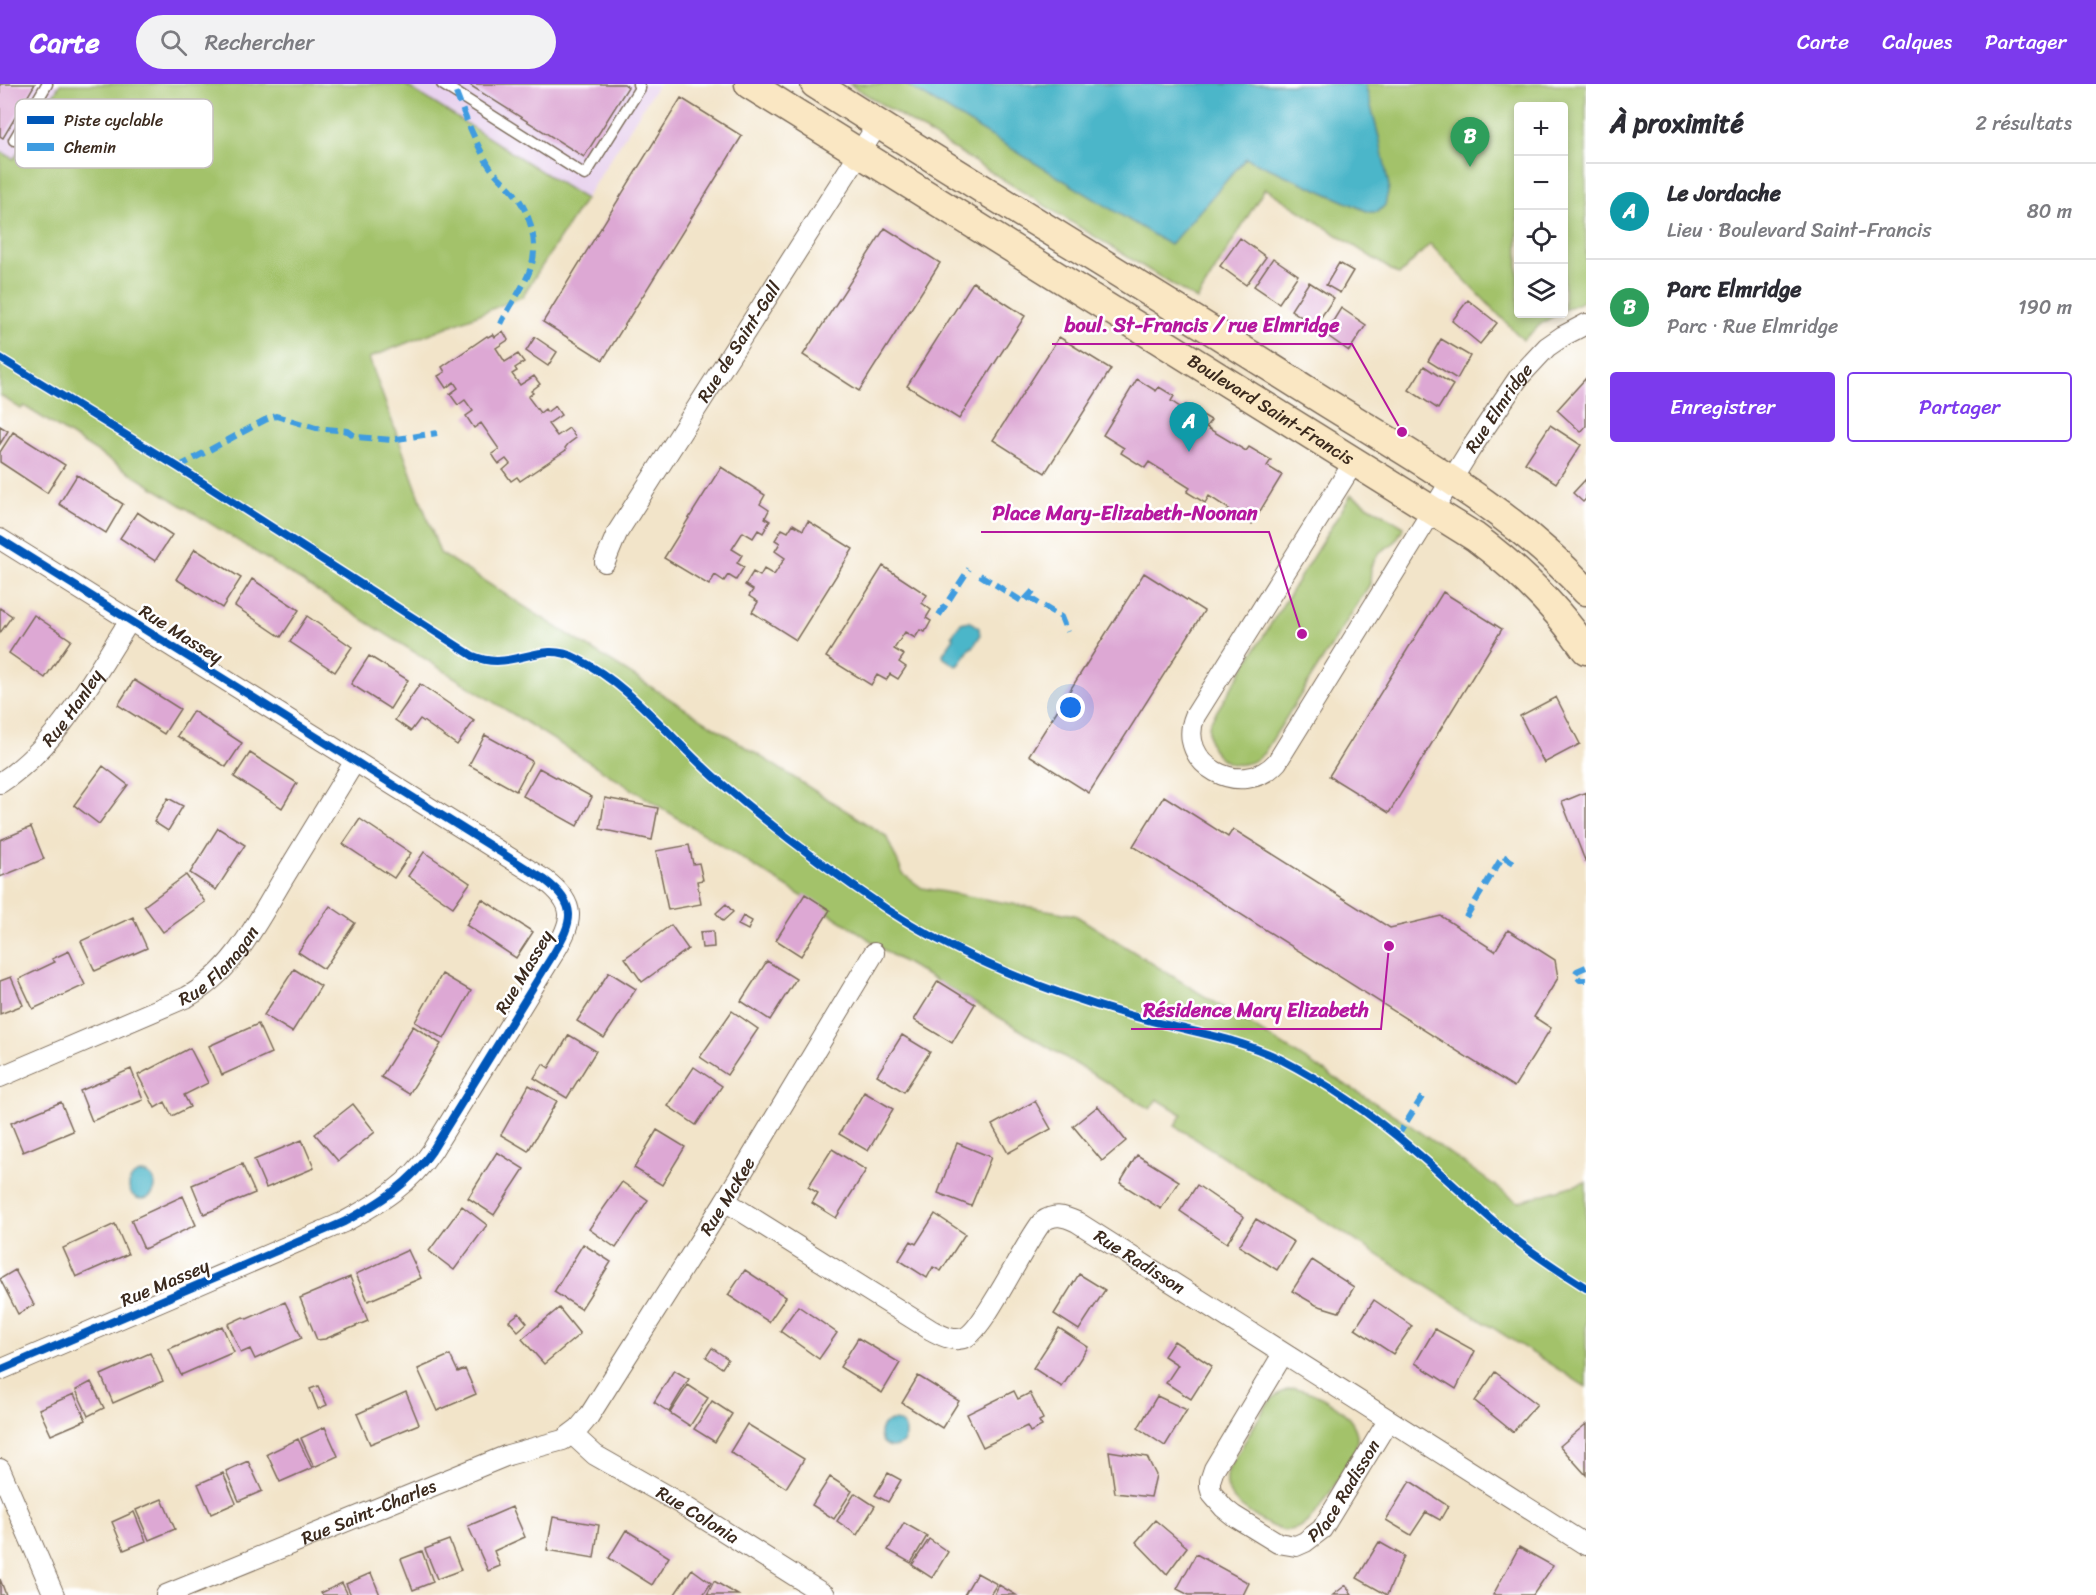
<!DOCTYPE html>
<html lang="fr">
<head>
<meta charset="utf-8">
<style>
  :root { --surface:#fff; --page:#f2f2f3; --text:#2b2b33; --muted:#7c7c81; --line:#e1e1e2; --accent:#7c3aed }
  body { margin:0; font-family:Sriracha,sans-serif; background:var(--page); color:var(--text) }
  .controls { position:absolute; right:18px; top:18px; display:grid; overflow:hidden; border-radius:6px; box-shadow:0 3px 9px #0003 }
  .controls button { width:54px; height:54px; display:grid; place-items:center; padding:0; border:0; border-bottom:2px solid var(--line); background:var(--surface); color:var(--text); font:30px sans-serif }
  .you { position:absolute; left:1071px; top:624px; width:21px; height:21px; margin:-15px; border:4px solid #fff; border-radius:50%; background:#1a73e8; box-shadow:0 0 0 9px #1a73e833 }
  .badge { display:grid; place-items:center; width:39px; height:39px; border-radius:50%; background:var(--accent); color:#fff; font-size:20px; font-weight:700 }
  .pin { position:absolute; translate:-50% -50px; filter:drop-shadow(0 2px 3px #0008) }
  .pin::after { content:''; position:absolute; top:32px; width:21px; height:18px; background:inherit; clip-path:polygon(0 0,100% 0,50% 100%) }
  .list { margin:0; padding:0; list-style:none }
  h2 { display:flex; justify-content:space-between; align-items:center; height:78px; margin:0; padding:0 24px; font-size:26px }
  h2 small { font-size:20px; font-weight:400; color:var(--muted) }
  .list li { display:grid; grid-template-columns:39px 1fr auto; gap:18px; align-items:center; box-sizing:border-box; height:96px; padding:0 24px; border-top:2px solid var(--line) }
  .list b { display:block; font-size:22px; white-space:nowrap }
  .list p { margin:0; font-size:20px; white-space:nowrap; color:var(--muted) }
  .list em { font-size:20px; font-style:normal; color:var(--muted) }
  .actions { display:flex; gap:12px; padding:18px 24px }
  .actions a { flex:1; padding:14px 0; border:2px solid var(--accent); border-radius:6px; text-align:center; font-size:21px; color:var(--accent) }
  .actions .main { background:var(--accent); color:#fff }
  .icon { flex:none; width:33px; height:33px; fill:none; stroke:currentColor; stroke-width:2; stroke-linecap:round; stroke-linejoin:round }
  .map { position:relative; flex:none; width:1586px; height:1511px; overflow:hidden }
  header { display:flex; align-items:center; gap:36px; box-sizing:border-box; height:84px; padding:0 30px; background:var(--accent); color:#fff }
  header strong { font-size:28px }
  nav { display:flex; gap:33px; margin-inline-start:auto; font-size:21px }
  .search { width:420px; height:54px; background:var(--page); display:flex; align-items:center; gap:15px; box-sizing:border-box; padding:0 21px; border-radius:33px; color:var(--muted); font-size:22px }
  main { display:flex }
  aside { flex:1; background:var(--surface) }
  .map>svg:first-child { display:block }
  .built { fill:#e8d2ee }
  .green { fill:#a3c26a; stroke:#6f7644; stroke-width:1.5 }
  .water { fill:#4cb6c9; stroke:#447074; stroke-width:1.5 }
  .building { fill:#dda8d4 }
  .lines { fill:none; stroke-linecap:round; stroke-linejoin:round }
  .lane-casing { stroke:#7b6b5a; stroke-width:13 }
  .street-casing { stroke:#7b6b5a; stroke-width:22 }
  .secondary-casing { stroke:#7b6b5a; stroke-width:31 }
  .lane { stroke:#fff; stroke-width:10 }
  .street { stroke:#fff; stroke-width:20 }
  .secondary { stroke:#fae7c3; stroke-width:28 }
  .quiet { stroke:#3f9ce0; stroke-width:6; stroke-dasharray:12 6; stroke-linecap:butt }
  .cycleway-casing { stroke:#fff; stroke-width:11 }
  .cycleway { stroke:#0057b8; stroke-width:8 }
  .labels { text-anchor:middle; stroke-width:5; stroke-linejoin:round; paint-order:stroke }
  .street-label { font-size:18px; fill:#3b2a1e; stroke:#fff }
  .key { fill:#fff; stroke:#c4bfbc; stroke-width:1.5 }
  .key-label { font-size:16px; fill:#3b2a1e }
  .leader { fill:none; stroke:#b5179e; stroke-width:2 }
  .callout-dot { fill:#b5179e; stroke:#fff; stroke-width:2 }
  .callout-label { font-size:20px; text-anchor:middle; font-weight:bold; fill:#b5179e; stroke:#fff; stroke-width:5; stroke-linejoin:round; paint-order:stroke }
</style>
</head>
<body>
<header>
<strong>Carte</strong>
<div class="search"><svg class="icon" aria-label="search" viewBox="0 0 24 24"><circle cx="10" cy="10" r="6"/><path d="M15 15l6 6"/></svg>Rechercher</div>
<nav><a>Carte</a><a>Calques</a><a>Partager</a></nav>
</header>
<main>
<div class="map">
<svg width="1586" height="1511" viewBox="0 0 1586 1511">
  <rect width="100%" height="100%" fill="#fff"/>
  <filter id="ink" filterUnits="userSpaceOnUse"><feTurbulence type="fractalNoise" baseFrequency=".0167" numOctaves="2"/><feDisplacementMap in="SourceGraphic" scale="12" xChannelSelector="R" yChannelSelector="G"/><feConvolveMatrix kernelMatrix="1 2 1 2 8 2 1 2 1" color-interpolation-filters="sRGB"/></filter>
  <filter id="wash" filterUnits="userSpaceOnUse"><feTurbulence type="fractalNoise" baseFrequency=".008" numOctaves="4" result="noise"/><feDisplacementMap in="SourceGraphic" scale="24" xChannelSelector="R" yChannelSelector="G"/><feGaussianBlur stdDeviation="1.35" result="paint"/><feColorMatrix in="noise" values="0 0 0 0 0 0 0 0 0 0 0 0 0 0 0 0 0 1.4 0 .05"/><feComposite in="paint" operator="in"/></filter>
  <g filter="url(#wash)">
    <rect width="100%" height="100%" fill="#f2e4c9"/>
    <path class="built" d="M0 0H60L14 76 0 67Z
      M404 0H658L585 115Z"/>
    <path class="green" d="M60 0H404L585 115 522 213 369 274 440 469 886 752 903 790 922 804 1075 831 1407 1039 1518 1118 1586 1098V1303L1175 1042 1182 1030 1157 1015 1150 1025 1002 935 890 870 857 847 24 322 21 325 0 311V67L14 75Z
      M849 0H905L1170 160 1246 74 1369 128H1378L1380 57 1365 0H1586V216L1564 226V22H1518V230H1558L1542 239 1523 256 1430 160 1399 191 1265 104 1197 216Z
      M1351 411 1404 443 1395 458 1379 469 1371 482 1370 500 1264 669C1238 695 1201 673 1210 638Z
      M1294 1304C1316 1307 1353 1327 1357 1351 1358 1355 1356 1360 1356 1365 1343 1385 1320 1433 1300 1443 1295 1445 1288 1447 1282 1446 1269 1443 1236 1422 1230 1410 1225 1401 1226 1393 1229 1384L1266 1322C1275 1311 1281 1307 1294 1304Z"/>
    <path class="water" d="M905 0H1365L1380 57 1389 103 1385 121 1378 128H1369L1246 74 1170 161Z
      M969 537 979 544 980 552 973 563 970 564 959 581 956 582 944 574 943 570 954 554 952 551 961 539Z
      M129 1102a13 13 0 1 1 26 0a13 13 0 1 1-26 0Z
      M880 1350a13 13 0 1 1 26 0a13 13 0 1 1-26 0Z"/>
    <g id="blocks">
      <path class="building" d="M0 0H35L3 54 0 52Z
        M468 0H624L628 3 584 73Z
        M681 14 742 52 603 276 543 238Z
        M885 144 940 179 859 307 803 271Z
        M1240 154 1266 173 1246 201 1220 182Z
        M1273 174 1298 191 1279 219 1254 202Z
        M1339 179 1353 187 1340 209 1326 201Z
        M973 198 1025 232 959 335 907 302Z
        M1309 198 1334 214 1315 242 1291 226Z
        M1468 216 1497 239 1480 260 1452 237Z
        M1341 224 1366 241 1349 267 1325 250Z
        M503 247 508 256 496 264 505 278 518 270 524 278 515 284 517 287 512 290 520 301 534 292 540 300 531 307 533 309 528 313 540 329 545 325 547 328 555 322 561 331 548 340 557 352 569 344 576 354 568 360 565 364 566 366 520 397 517 393 511 397 503 386 510 380 506 375 499 380 496 376 492 370 499 365 481 339 474 344 466 332 473 327 465 316 458 321 450 310 458 304 454 298 446 304 438 292 445 288 442 283 487 252 488 253 493 250 495 253Z
        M535 253 557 268 548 282 526 267Z
        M1059 253 1111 285 1045 389 993 356Z
        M1441 255 1470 272 1457 295 1428 277Z
        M1424 282 1453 301 1438 325 1409 306Z
        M1586 294V342L1581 348 1557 326Z
        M1137 295 1156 307 1159 303 1174 312 1171 317 1183 325 1186 321 1211 336 1206 343 1246 367 1249 363 1271 376 1267 382 1282 391 1252 440 1236 430 1234 435 1226 430 1229 425 1209 412 1205 419 1187 408 1190 404 1149 378 1145 384 1121 369 1124 364 1103 351Z
        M1550 341 1581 361 1556 399 1525 379Z
        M0 342 8 347 0 360Z
        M13 348 65 381 47 409 0 378V368Z
        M721 383 765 411 760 420 769 426 765 434 770 437 763 449 758 446 753 454 743 448 732 465 742 471 737 479 744 483 736 496 728 491 724 497 715 491 709 501 664 474Z
        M77 391 123 420 106 449 59 420Z
        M1586 395V415L1583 418 1573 409Z
        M137 428 172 451 155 477 120 454Z
        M808 437 853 465 796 556 752 528 758 518 749 512 753 506 745 501 753 488 760 492 764 485 774 491 785 474 775 467 780 459 775 456 782 445 788 448 793 440 803 446Z
        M195 465 241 494 222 524 176 495Z
        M883 482 927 511 922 519 931 526 926 534 931 537 925 548 920 546 915 554 905 548 894 565 904 571 899 578 906 583 898 595 890 590 886 596 877 591 871 601 826 573Z
        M1144 489 1204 527 1089 709 1029 671Z
        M252 495 299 526 281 553 235 522Z
        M1443 508 1502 545 1389 729 1329 692Z
        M0 524 12 532 0 549Z
        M34 531 71 556 45 594 9 569Z
        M307 532 352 563 335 588 290 558Z
        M369 572 408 596 390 625 351 600Z
        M134 596 180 625 164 650 118 621Z
        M420 600 474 637 457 661 420 635 411 647 395 636Z
        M1556 613 1580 660 1544 679 1520 632Z
        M193 627 242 659 226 683 177 652Z
        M485 651 532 677 516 707 469 681Z
        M250 669 297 699 282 724 234 693Z
        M103 682 128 701 99 740 74 721Z
        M539 684 592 713 577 742 523 712Z
        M1586 708V779L1562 718Z
        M1164 712 1228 753 1233 745 1390 844 1441 832 1495 867 1508 846 1555 876 1558 894 1534 933 1551 944 1514 1003 1133 762Z
        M168 714 183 722 168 747 154 738Z
        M605 714 658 724 652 756 600 745Z
        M360 735 411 769 394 794 343 760Z
        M31 743 44 775 0 793V756Z
        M218 744 245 761 216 806 190 789Z
        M689 761 693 780 699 779 703 796 697 797 701 820 668 826 656 767Z
        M424 768 470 799 453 823 408 792Z
        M186 791 205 818 163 848 144 822Z
        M805 810 830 826 801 872 776 856Z
        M482 815 533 848 516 874 466 841Z
        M726 820 733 828 723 837 716 829Z
        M330 822 355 839 324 885 298 868Z
        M743 832 752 837 748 846 738 841Z
        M133 833 147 864 95 887 81 857Z
        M671 841 688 865 642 898 625 874Z
        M713 847 714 863 702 864 700 848Z
        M69 867 85 901 33 925 19 895 55 878 52 875Z
        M767 877 796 895 770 936 741 917Z
        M294 885 321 902 292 948 264 931Z
        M609 888 636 905 604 954 577 937Z
        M442 890 471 907 444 955 415 938Z
        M11 893 23 921 0 930V897Z
        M938 897 975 920 952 959 914 936Z
        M732 927 758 945 727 991 700 973Z
        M258 940 271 969 222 991 209 962Z
        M413 942 441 960 409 1010 381 993Z
        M569 951 596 967 567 1014 534 994 543 980 549 984Z
        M902 951 930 968 904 1008 877 991Z
        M190 964 208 999 184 1011 190 1023 172 1032 165 1018 155 1024 138 991Z
        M694 983 722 1002 696 1041 668 1022Z
        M131 985 143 1016 92 1037 80 1007Z
        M529 1001 557 1017 528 1067 501 1051Z
        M864 1008 893 1025 868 1067 839 1050Z
        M1035 1017 1051 1045 1008 1069 992 1041Z
        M61 1018 73 1047 23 1068 11 1039Z
        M353 1020 375 1048 338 1077 315 1050Z
        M1098 1022 1126 1057 1102 1077 1073 1042Z
        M657 1046 685 1063 662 1101 634 1084Z
        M302 1056 314 1084 266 1104 254 1076Z
        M957 1059 991 1073 971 1122 938 1109Z
        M832 1065 866 1086 836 1134 812 1119 818 1109 808 1103Z
        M497 1068 524 1085 494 1131 468 1114Z
        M1137 1071 1179 1097 1161 1125 1120 1099Z
        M242 1080 255 1109 204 1130 192 1101Z
        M622 1098 648 1116 616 1164 589 1145Z
        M1197 1101 1244 1133 1227 1159 1180 1127Z
        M183 1112 196 1141 144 1165 131 1136Z
        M462 1122 487 1141 454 1186 429 1167Z
        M935 1130 965 1150 941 1187 933 1183 927 1194 899 1176 911 1157 916 1160Z
        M1256 1135 1294 1158 1277 1186 1239 1162Z
        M115 1140 128 1170 76 1193 63 1164Z
        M583 1160 611 1178 581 1225 554 1208Z
        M408 1166 421 1194 368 1217 356 1190Z
        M1312 1176 1354 1203 1339 1228 1316 1221 1292 1207Z
        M15 1186 34 1221 18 1230 0 1195Z
        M745 1186 786 1213 769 1238 728 1211Z
        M1079 1190 1105 1206 1079 1246 1054 1230Z
        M350 1193 368 1237 325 1255 317 1256 300 1214Z
        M1374 1216 1412 1242 1393 1270 1355 1245Z
        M285 1218 302 1254 255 1275 250 1265 241 1269 228 1240 243 1233 247 1235Z
        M798 1222 837 1249 819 1275 780 1247Z
        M559 1224 580 1250 544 1280 522 1255Z
        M519 1229 527 1239 518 1247 509 1237Z
        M222 1242 234 1268 181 1291 169 1265Z
        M1059 1244 1088 1263 1062 1303 1033 1284Z
        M1435 1245 1475 1267 1456 1305 1415 1279Z
        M858 1254 900 1279 882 1309 840 1283Z
        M1174 1257 1212 1282 1191 1315 1166 1299 1178 1281 1164 1272Z
        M712 1264 728 1275 722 1284 706 1273Z
        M150 1269 163 1297 113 1319 101 1291Z
        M450 1271 458 1288 465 1285 476 1310 437 1327 418 1285Z
        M674 1286 689 1295 669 1328 654 1318Z
        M1495 1288 1537 1320 1513 1348 1475 1317Z
        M918 1292 959 1317 942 1344 902 1319Z
        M91 1298 104 1324 88 1332 76 1306Z
        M688 1301 708 1314 690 1342 670 1329Z
        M318 1302 327 1321 318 1325 310 1305Z
        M1014 1307 1018 1315 1030 1309 1043 1335 1039 1337 1042 1342 1030 1348 1027 1342 983 1363 967 1330Z
        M406 1308 419 1340 370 1360 357 1330Z
        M74 1310 86 1336 51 1351 39 1325Z
        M1157 1312 1187 1326 1165 1362 1138 1344Z
        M712 1317 732 1330 715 1358 694 1345Z
        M747 1340 804 1375 786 1404 730 1368Z
        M1586 1340V1391L1560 1362Z
        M325 1343 338 1372 314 1383 301 1354Z
        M298 1355 312 1384 280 1398 267 1370Z
        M1109 1367 1147 1373 1156 1391 1151 1413 1115 1409Z
        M248 1377 262 1407 239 1417 226 1387Z
        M223 1389 236 1419 211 1430 198 1400Z
        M888 1389 901 1396 888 1418 875 1411Z
        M830 1393 852 1407 834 1435 812 1421Z
        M1410 1397 1448 1422 1440 1436 1426 1428 1411 1451 1386 1436Z
        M855 1409 875 1422 857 1451 837 1437Z
        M162 1415 175 1445 149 1456 136 1426Z
        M512 1423 525 1453 494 1467 500 1482 488 1487 468 1442Z
        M134 1428 146 1457 124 1466 112 1438Z
        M553 1433 599 1441 594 1474 547 1466Z
        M1155 1436 1187 1463 1167 1490 1136 1458Z
        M904 1439 927 1452 911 1479 888 1466Z
        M626 1446 669 1473 652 1501 609 1474Z
        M929 1455 948 1468 932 1494 912 1481Z
        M449 1456 461 1486 437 1495 425 1465Z
        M1379 1458 1404 1472 1387 1511 1357 1494Z
        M1519 1463 1553 1482 1533 1511H1493Z
        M422 1467 433 1498 413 1506 401 1475Z
        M1196 1470 1249 1499 1243 1511H1189L1177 1505Z
        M692 1485 711 1499 703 1511H677L675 1510Z
        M371 1489 380 1511H351L346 1500Z
        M977 1489 997 1500 990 1511H964Z
        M0 1495 6 1511H0Z
        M714 1497 738 1511H707Z
        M342 1499 348 1511H323L321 1509Z
        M999 1501 1016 1511H994Z
        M1346 1501 1352 1511H1333Z"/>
    </g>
  </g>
  <g filter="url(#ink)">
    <use href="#blocks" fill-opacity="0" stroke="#7b6b5a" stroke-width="1.5"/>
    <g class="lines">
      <defs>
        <path id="lane" d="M442 0 585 91 640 4 638 0
          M14 56 47 0"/>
        <g id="street">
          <path id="s1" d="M1354 378 1195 632C1175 680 1242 717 1277 678L1470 366 1519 293 1547 263 1563 252 1586 240"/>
          <path d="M0 455 545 796C578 821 573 837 554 869L432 1067C410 1100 379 1119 344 1138L0 1286"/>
          <path id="s2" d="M605 478 617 449 878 40"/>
          <path id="s3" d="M0 699C58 662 94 592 130 536"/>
          <path id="s4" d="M0 993 187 913C235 887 259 834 286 790 309 752 332 715 355 677"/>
          <path id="s5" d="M725 1117 931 1246C941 1251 954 1259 966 1253 985 1244 1024 1160 1042 1138 1055 1129 1064 1132 1077 1138L1586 1461"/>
          <path id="s6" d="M1283 1270 1214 1385 1210 1397V1403L1212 1410 1224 1424 1234 1432 1278 1459 1296 1462 1305 1458 1322 1445 1388 1337"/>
          <path id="s7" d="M572 1350 595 1371 681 1420 825 1511"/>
          <path d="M0 1385 54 1511"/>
          <path id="s8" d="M166 1511 508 1371 563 1356 579 1344 589 1332 725 1117 874 869"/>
        </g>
        <g id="secondary">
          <path id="s9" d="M749 0 1475 453C1518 485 1556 522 1586 566"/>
          <path d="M815 0C978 104 1144 203 1308 307 1404 368 1509 422 1586 507"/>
        </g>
      </defs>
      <use href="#lane" class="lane-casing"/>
      <use href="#street" class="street-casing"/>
      <use href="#secondary" class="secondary-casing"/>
      <use href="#lane" class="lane"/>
      <use href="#street" class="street"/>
      <use href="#secondary" class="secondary"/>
      <path class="quiet" d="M456 9C465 33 475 57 488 80 496 93 509 101 518 114 530 131 538 159 532 180 526 201 510 220 501 240
        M178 383 265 336 276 332 316 344 348 347 356 353 391 356 437 349
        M980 491 1023 518 1035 505
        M1028 513 1061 533 1067 548
        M939 531 969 485
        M1466 833 1503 772 1517 781
        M1586 883 1577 887 1575 890 1580 896H1586
        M1397 1053 1422 1013"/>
      <defs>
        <path id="cycleway" d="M0 274 178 383 473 572C512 589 539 555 576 574 633 602 672 657 720 698 773 744 830 787 888 826 962 874 1045 907 1129 931 1179 946 1233 952 1280 975 1329 1000 1375 1033 1416 1068 1448 1095 1478 1125 1510 1151 1534 1171 1560 1187 1586 1204
          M0 455 545 796C578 821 573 837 554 869L432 1067C410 1100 379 1119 344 1138L0 1286"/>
      </defs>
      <use href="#cycleway" class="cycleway-casing"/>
      <use href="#cycleway" class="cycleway"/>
    </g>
  </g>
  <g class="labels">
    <g class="street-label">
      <text dy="6" stroke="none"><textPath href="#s2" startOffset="258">Rue de Saint-Gall</textPath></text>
      <text dy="6" stroke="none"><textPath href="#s1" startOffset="850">Rue Elmridge</textPath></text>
      <text dy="6" stroke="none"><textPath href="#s9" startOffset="615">Boulevard Saint-Francis</textPath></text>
      <text transform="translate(181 550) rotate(32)" y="6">Rue Massey</text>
      <text dy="6" stroke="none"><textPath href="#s3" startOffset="105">Rue Hanley</textPath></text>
      <text dy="6" stroke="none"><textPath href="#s4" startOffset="248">Rue Flanagan</textPath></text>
      <text transform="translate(524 888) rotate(-59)" y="6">Rue Massey</text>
      <text dy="6" stroke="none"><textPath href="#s8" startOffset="722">Rue McKee</textPath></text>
      <text dy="6" stroke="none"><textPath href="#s5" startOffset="530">Rue Radisson</textPath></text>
      <text transform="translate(165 1199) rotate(-23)" y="6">Rue Massey</text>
      <text dy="6" stroke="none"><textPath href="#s6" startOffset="336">Place Radisson</textPath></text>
      <text dy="6" stroke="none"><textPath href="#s8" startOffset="219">Rue Saint-Charles</textPath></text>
      <text dy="6" stroke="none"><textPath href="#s7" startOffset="150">Rue Colonia</textPath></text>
    </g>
  </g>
  <rect x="15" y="15" width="198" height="69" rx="9" class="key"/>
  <rect x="27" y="32" width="27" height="8" fill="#0057b8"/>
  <rect x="27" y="59" width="27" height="8" fill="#3f9ce0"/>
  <g class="key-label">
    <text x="64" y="42">Piste cyclable</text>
    <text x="64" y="69">Chemin</text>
  </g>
  <path class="leader" d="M1402 348L1352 260H1052M1302 550L1269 448H981M1389 862L1381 945H1131"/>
  <g class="callout-dot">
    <circle cx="1402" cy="348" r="6"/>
    <circle cx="1302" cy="550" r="6"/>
    <circle cx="1389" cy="862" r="6"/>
  </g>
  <g class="callout-label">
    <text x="1202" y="248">boul. St-Francis / rue Elmridge</text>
    <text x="1125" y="436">Place Mary-Elizabeth-Noonan</text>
    <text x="1256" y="933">Résidence Mary Elizabeth</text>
  </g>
</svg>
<div class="controls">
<button>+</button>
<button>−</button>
<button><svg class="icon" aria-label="locate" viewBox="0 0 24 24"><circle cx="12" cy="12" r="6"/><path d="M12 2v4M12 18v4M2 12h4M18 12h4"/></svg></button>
<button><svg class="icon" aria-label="layers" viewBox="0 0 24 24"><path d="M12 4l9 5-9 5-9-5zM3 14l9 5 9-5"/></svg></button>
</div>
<div class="you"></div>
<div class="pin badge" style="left:1189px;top:368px;background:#0f9aa8">A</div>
<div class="pin badge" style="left:1470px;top:83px;background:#2e9e5b">B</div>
</div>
<aside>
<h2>À proximité<small>2 résultats</small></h2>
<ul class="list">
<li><span class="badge" style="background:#0f9aa8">A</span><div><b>Le Jordache</b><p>Lieu · Boulevard Saint-Francis</p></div><em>80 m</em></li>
<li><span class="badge" style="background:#2e9e5b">B</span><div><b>Parc Elmridge</b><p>Parc · Rue Elmridge</p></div><em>190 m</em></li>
</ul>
<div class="actions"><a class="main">Enregistrer</a><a>Partager</a></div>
</aside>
</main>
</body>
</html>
